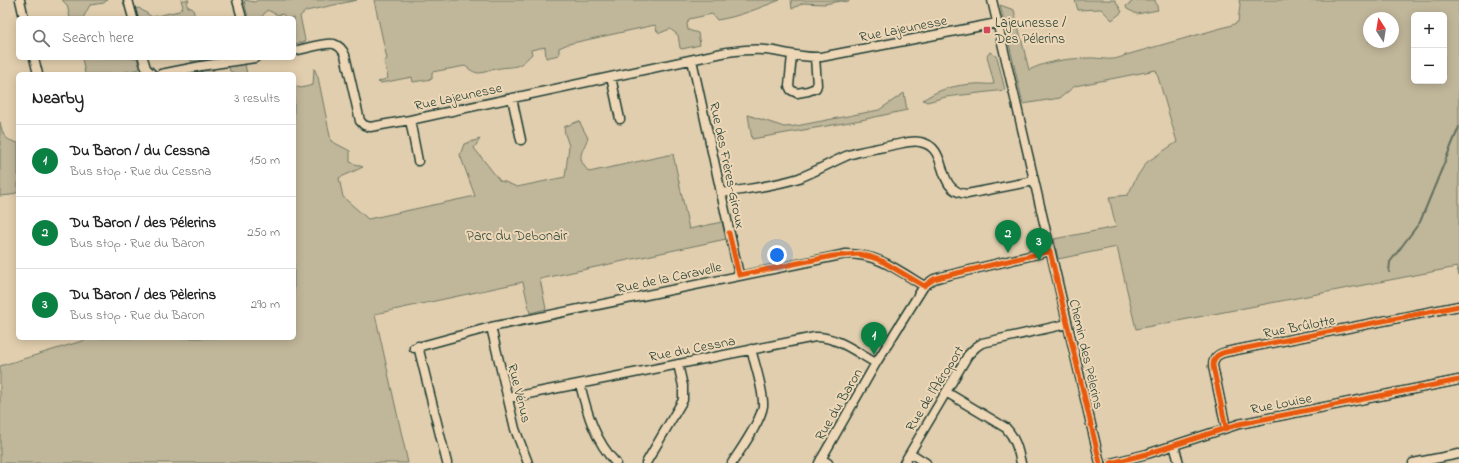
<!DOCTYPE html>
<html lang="en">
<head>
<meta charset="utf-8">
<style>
  :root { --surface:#fff; --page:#f6f6f6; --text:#222; --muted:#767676; --line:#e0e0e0; --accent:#0b8043 }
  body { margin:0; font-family:"Indie Flower",sans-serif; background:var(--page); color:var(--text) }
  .controls { position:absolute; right:12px; top:12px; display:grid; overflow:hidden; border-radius:6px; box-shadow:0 2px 10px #0003 }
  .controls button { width:36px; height:36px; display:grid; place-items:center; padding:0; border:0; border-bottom:1px solid var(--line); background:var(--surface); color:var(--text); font:20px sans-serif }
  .compass { position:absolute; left:1363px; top:12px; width:36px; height:36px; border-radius:50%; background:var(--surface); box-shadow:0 2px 10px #0003; rotate:348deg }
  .you { position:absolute; left:777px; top:255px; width:14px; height:14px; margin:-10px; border:3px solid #fff; border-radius:50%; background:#1a73e8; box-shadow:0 0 0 6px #1a73e833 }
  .badge { display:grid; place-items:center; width:26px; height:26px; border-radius:50%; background:var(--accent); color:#fff; font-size:13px; font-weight:700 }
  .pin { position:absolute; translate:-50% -33px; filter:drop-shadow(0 1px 2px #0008) }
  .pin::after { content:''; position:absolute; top:21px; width:14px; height:12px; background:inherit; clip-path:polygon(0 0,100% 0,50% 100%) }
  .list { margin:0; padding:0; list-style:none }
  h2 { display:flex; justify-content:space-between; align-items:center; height:52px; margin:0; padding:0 16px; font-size:17px }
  h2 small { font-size:13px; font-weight:400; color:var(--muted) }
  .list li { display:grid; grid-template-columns:26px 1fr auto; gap:12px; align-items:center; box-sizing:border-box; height:72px; padding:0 16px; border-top:1px solid var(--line) }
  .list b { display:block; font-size:15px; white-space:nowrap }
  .list p { margin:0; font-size:13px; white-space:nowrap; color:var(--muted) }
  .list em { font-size:13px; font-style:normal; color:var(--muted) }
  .icon { flex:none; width:22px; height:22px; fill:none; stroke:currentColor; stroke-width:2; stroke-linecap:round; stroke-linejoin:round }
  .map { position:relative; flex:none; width:1459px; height:463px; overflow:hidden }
  .search { position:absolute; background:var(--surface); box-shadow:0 2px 10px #0003; left:16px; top:16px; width:280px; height:44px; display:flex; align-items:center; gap:10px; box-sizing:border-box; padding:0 14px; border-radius:6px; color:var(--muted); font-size:15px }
  .panel { position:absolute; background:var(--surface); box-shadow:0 2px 10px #0003; left:16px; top:72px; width:280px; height:268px; border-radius:6px }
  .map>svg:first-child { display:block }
  .green { fill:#c0b69a; stroke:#707a67; fill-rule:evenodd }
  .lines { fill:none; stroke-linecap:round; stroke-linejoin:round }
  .stream { stroke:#63715f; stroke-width:2 }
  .minor-casing { stroke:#1f3d34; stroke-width:11 }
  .minor { stroke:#edd7b6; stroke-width:8 }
  .cycleway-casing { stroke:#edd7b6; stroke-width:8 }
  .cycleway { stroke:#e8590c; stroke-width:5 }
  .poi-dot { fill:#d1495b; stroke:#edd7b6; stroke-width:1.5 }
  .labels { text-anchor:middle; stroke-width:4; stroke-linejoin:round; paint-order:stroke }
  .poi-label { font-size:14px; fill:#1f3d34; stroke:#edd7b6; text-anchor:start }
  .street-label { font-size:14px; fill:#1f3d34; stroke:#edd7b6 }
  .park-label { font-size:14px; fill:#2f493e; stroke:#edd7b6 }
</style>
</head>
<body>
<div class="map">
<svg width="1459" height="463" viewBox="0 0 1459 463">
  <rect width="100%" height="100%" fill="#e1ceae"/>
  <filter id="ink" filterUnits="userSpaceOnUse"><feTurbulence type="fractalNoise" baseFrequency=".025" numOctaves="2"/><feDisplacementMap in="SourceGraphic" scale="8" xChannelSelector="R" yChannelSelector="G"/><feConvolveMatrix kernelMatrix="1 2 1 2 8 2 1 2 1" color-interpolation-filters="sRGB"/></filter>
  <g filter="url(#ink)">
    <path class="green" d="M62 0H107L104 3 90 5 83 18H70L67 5Z
      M181 0H189L187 3V6L193 9 195 18H137L134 9 139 8 152 17 179 11 183 7Z
      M244 0 255 2 257 0H357L306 11 300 16 305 40 304 42 294 44V18H287L282 14 278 15 267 10 261 18H248Z
      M374 0H780C759 8 738 17 717 20L712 14 689 19 687 24 688 30 698 33 700 45 682 49 680 48 678 35 670 29 660 33 657 31 655 25 568 44 559 48V55L546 58 545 47 531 50 532 54C516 71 515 65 495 69 490 70 484 73 479 73 474 73 469 69 465 66L432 72V79L413 82 412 77 381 83 378 82 388 78 384 61 387 59Z
      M791 0H848L849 2 841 1 824 4 803 3 792 9Z
      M1075 0H1115L1122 12 1112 20 1101 9 1078 10Z
      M1135 0H1155L1158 10 1137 14 1127 9 1126 6Z
      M1239 0H1459V276L1457 267 1136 329 1117 247 1058 259 1054 239 1116 227 1109 197 1128 195 1136 178 1147 162 1177 142 1156 70 1075 86 1060 98 1023 104 1000 5 1014 10 1029 70C1047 61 1066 59 1086 58 1103 57 1110 63 1126 55L1232 25 1238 22 1240 5ZM1414 15H1444V81H1414ZM1369 18H1393V42H1369Z
      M990 52 997 57 1005 90 946 97 927 102 923 100C939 89 955 85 974 84 981 83 987 85 994 84L987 56Z
      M82 58H137L140 69 114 74H85Z
      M189 58H218L192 62Z
      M245 64 247 74H236L230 71 228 65Z
      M213 67 214 74H202L201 70Z
      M314 68 318 77 331 141 350 151V162L363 167 339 178 343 197 368 219 475 196 460 155 464 144 480 139 474 148 500 181 505 182 517 187 565 177 569 146 565 134 564 127 579 121 588 138C581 155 576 157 589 172L673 154 689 229 722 222 726 239 540 279 546 309 530 313 523 282 375 314 408 463H0V366L92 338H294V86L301 88 313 85Z
      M904 93 907 110 861 120 752 139 748 115 784 127 796 126 879 110Z
      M0 122C3 136 4 139 18 143V192L11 195 0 196Z"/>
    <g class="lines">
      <path class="stream" d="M1389 272 1390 262 1420 222 1459 127"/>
      <defs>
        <path id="minor" d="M20 0 24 18
          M128 0 133 18
          M237 0 242 18
          M992 0 1100 463
          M294 51C304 49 325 42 334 44 340 46 343 50 345 55L360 121 364 125 370 127 410 120 727 52C742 50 758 48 774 51 790 54 804 58 821 57L997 23
          M792 55 789 86 791 90 797 93 808 91 816 88 817 85 815 57
          M34 58 38 74
          M143 58 146 68 152 74
          M692 60 739 275
          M161 74 201 66 255 58
          M611 77 620 119
          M512 98 521 140
          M410 120 418 161
          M721 193C747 189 774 186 799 178 815 172 830 163 846 156 861 150 877 149 893 145 901 144 911 140 920 142 951 147 933 191 967 194L1034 181
          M491 327 515 429 528 463
          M418 346 447 463
          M414 348 491 327 846 254C878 254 898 270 924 286
          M580 384C587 413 595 441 616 463
          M946 392 1006 428C1016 439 1018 450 1021 463
          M508 398 815 337C837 336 857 353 876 363
          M1226 428 1213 366C1213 357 1218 354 1226 352L1459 306
          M1174 445 1179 463
          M910 453 926 463
          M821 459 828 463
          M646 463 683 400V386L678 364
          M732 463C741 449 761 421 763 406 764 391 755 365 751 349
          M819 463 876 363 924 286 934 279 941 277 1050 251
          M904 463 968 355 976 347 982 343 1067 324
          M1111 463 1147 454 1239 424 1459 380
          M1413 463 1459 454"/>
      </defs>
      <use href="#minor" class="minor-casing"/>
      <use href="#minor" class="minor"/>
      <defs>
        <path id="cycleway" d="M729 233 739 275 833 256 859 254 871 257 882 261 924 286 934 279 941 277 1050 251 1100 463
          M1226 428 1213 366C1213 357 1218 354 1226 352L1459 306
          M1111 463 1147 454 1239 424 1459 380"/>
      </defs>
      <use href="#cycleway" class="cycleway-casing"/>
      <use href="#cycleway" class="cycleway"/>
    </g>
  </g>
  <rect class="poi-dot" x="983" y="26" width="8" height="8" rx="2"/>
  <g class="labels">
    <g class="poi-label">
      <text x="995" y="27">Lajeunesse /<tspan x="995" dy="16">Des Pélerins</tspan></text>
    </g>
    <g class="street-label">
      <text transform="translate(903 28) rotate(-11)" y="5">Rue Lajeunesse</text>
      <text transform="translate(458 96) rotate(-12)" y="5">Rue Lajeunesse</text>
      <text transform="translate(728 165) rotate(78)" y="5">Rue des Frères-Giroux</text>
      <text transform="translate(669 277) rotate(-12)" y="5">Rue de la Caravelle</text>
      <text transform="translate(1299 326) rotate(-11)" y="5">Rue Brûlotte</text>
      <text transform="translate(692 348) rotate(-11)" y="5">Rue du Cessna</text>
      <text transform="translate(1087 354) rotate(77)" y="5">Chemin des Pèlerins</text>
      <text transform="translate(934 388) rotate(-58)" y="5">Rue de l'Aéroport</text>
      <text transform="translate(520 393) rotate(76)" y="5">Rue Vénus</text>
      <text transform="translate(1281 403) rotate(-11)" y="5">Rue Louise</text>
      <text transform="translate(838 404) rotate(-60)" y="5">Rue du Baron</text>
    </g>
    <g class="park-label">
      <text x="517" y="240">Parc du Debonair</text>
    </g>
  </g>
</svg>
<div class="controls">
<button>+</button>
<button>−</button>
</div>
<svg class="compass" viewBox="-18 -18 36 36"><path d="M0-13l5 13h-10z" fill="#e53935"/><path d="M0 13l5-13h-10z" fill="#767676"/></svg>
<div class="you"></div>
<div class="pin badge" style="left:874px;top:355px">1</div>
<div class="pin badge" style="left:1008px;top:253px">2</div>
<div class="pin badge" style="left:1039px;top:261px">3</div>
<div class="search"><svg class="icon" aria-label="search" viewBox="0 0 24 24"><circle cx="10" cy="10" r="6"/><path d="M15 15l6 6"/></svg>Search here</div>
<section class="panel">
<h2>Nearby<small>3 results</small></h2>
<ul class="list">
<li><span class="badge">1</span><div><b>Du Baron / du Cessna</b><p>Bus stop · Rue du Cessna</p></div><em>150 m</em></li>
<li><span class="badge">2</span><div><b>Du Baron / des Pélerins</b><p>Bus stop · Rue du Baron</p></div><em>250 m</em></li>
<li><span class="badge">3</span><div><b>Du Baron / des Pèlerins</b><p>Bus stop · Rue du Baron</p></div><em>290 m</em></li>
</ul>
</section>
</div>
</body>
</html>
